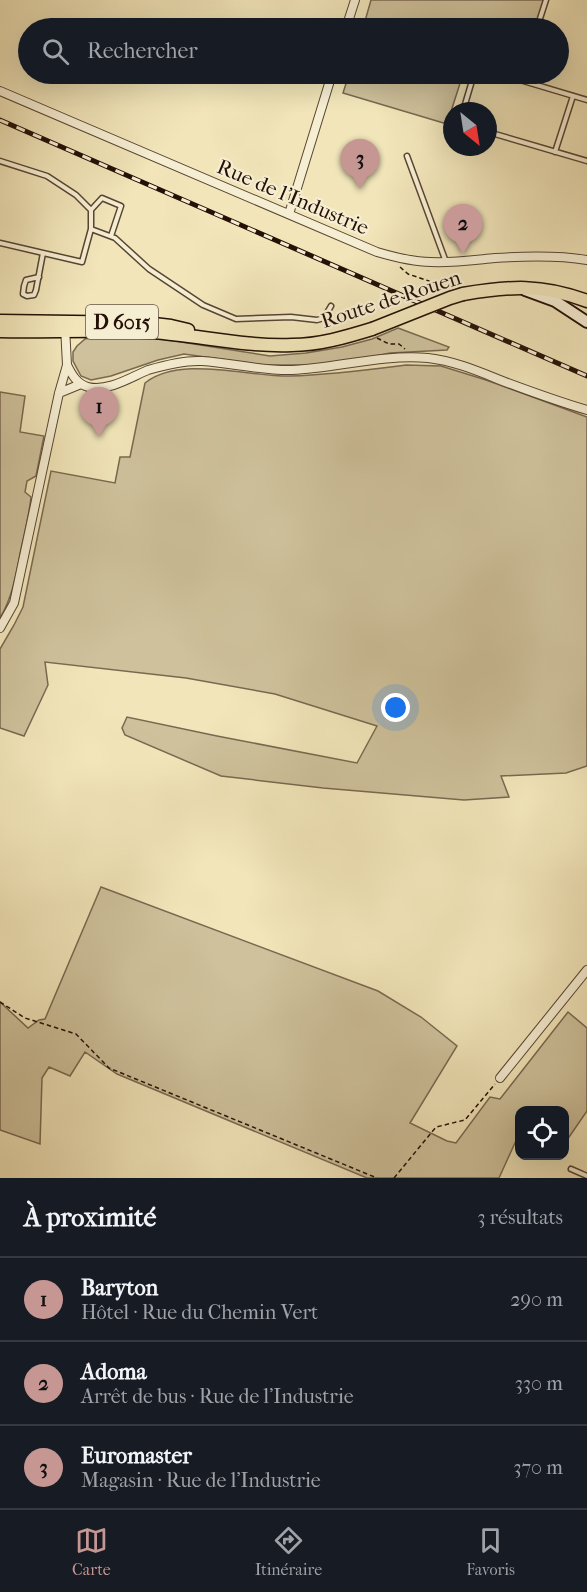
<!DOCTYPE html>
<html lang="fr">
<head>
<meta charset="utf-8">
<style>
  :root { --surface:#171b24; --page:#20242c; --text:#f1f3f6; --muted:#9ea1a6; --line:#363941; --accent:#c59692 }
  body { margin:0; font-family:"IM FELL French Canon",serif; background:var(--page); color:var(--text) }
  .controls { position:absolute; right:18px; bottom:18px; display:grid; overflow:hidden; border-radius:12px; box-shadow:0 6px 24px #0002 }
  .controls button { width:54px; height:54px; display:grid; place-items:center; padding:0; border:0; border-bottom:2px solid var(--line); background:var(--surface); color:var(--text); font:30px sans-serif }
  .compass { position:absolute; left:443px; top:102px; width:54px; height:54px; border-radius:50%; background:var(--surface); box-shadow:0 6px 24px #0002; rotate:150deg }
  .you { position:absolute; left:396px; top:708px; width:21px; height:21px; margin:-15px; border:4px solid #fff; border-radius:50%; background:#1a73e8; box-shadow:0 0 0 9px #1a73e833 }
  .badge { display:grid; place-items:center; width:39px; height:39px; border-radius:50%; background:var(--accent); color:#111; font-size:20px; font-weight:700 }
  .pin { position:absolute; translate:-50% -50px; filter:drop-shadow(0 2px 3px #0008) }
  .pin::after { content:''; position:absolute; top:32px; width:21px; height:18px; background:inherit; clip-path:polygon(0 0,100% 0,50% 100%) }
  .list { margin:0; padding:0; list-style:none }
  h2 { display:flex; justify-content:space-between; align-items:center; height:78px; margin:0; padding:0 24px; font-size:26px }
  h2 small { font-size:20px; font-weight:400; color:var(--muted) }
  .list li { display:grid; grid-template-columns:39px 1fr auto; gap:18px; align-items:center; box-sizing:border-box; height:84px; padding:0 24px; border-top:2px solid var(--line) }
  .list b { display:block; font-size:22px; white-space:nowrap }
  .list p { margin:0; font-size:20px; white-space:nowrap; color:var(--muted) }
  .list em { font-size:20px; font-style:normal; color:var(--muted) }
  .icon { flex:none; width:33px; height:33px; fill:none; stroke:currentColor; stroke-width:2; stroke-linecap:round; stroke-linejoin:round }
  .map { position:relative; flex:none; width:587px; height:1178px; overflow:hidden }
  .search { position:absolute; background:var(--surface); box-shadow:0 6px 24px #0002; left:18px; right:18px; top:18px; height:66px; display:flex; align-items:center; gap:15px; box-sizing:border-box; padding:0 21px; border-radius:33px; color:var(--muted); font-size:22px }
  .sheet { height:330px; background:var(--surface) }
  nav { display:flex; justify-content:space-around; align-items:center; box-sizing:border-box; height:84px; border-top:2px solid var(--line); background:var(--surface); font-size:16px; color:var(--muted) }
  nav a { display:grid; justify-items:center; gap:3px }
  nav .on { color:var(--accent) }
  .map>svg:first-child { display:block }
  .green { fill:#cec19b; stroke:#796850; stroke-width:1.5 }
  .lines { fill:none; stroke-linecap:round; stroke-linejoin:round }
  .lane-casing { stroke:#574533; stroke-width:7 }
  .street-casing { stroke:#574533; stroke-width:10 }
  .secondary-casing { stroke:#241006; stroke-width:14 }
  .primary-casing { stroke:#241006; stroke-width:15 }
  .path { stroke:#241006; stroke-width:1.5; stroke-dasharray:4.5 3; stroke-linecap:butt }
  .lane { stroke:#f6eed2; stroke-width:4 }
  .street { stroke:#f6eed2; stroke-width:8 }
  .secondary { stroke:#f6eed2; stroke-width:10 }
  .primary { stroke:#f1e5b9; stroke-width:12 }
  .rail-casing { stroke:#241006; stroke-width:5 }
  .rail { stroke:#f6eed2; stroke-width:3; stroke-dasharray:9; stroke-linecap:butt }
  .primary-bridge-casing { stroke:#241006; stroke-width:15; stroke-linecap:butt }
  .primary-bridge { stroke:#f1e5b9; stroke-width:12 }
  .labels { text-anchor:middle; stroke-width:4.5; stroke-linejoin:round; paint-order:stroke }
  .shield { fill:#f6eed2; stroke:#635343; stroke-width:1.5 }
  .shield-label { font-size:20px; font-weight:bold; fill:#241006 }
  .street-label { font-size:21px; fill:#241006; stroke:#f6eed2 }
</style>
</head>
<body>
<div class="map">
<svg width="587" height="1178" viewBox="0 0 587 1178">
  <rect width="100%" height="100%" fill="#f1e5b9"/>
  <filter id="stains"><feTurbulence type="fractalNoise" baseFrequency=".00333" numOctaves="4"/><feColorMatrix values="0 0 0 0 .2 0 0 0 0 .09 0 0 0 0 .02 0 0 0 .5 -.17"/></filter>
  <radialGradient id="worn" r=".72"><stop offset=".6" stop-color="#630" stop-opacity="0"/><stop offset="1" stop-color="#630" stop-opacity=".3"/></radialGradient>
  <path class="green" d="M371 0H545L535 28H363Z
    M349 74H463L447 124 343 93Z
    M398 328 449 347 447 350 390 353 371 357 313 365H264L184 354 158 360 111 376 91 380 81 376 73 361V352L77 346 85 339 95 337 162 339 270 356 306 353 342 347 372 339Z
    M406 365 441 366 486 380 587 417V766L566 773 501 776 509 797 464 800 323 788 221 776 125 735 122 728 127 717 217 736 357 763 377 726 275 694 186 678 45 662 48 685 24 736 0 728V649L14 625 23 607 51 471 115 483 120 457H130L145 383C180 355 249 377 290 376 329 375 367 370 406 365Z
    M0 392 25 396 20 432 44 436 36 476 27 481 25 492 31 497C29 516 24 535 20 554 16 576 12 598 0 618Z
    M101 887 378 991 421 1017 457 1046 410 1123 447 1141 456 1143 490 1097 500 1099 568 1012 587 1028V1111L565 1143 564 1110H520L519 1134 499 1178H367L117 1074 85 1052 70 1076 49 1067 42 1078 40 1144 0 1130V1002L28 1028 39 1020 45 1019Z"/>
  <g class="lines">
    <defs>
      <path id="lane" d="M537 28 546 0
        M523 74 520 80 587 100
        M463 111 474 74
        M488 132 587 161
        M555 152 573 96
        M407 156 446 262
        M0 161 47 176 76 195 91 210V229L115 238 149 269 203 305 236 319 291 317 317 320 324 318 331 306
        M91 210 102 198 121 206 111 236
        M0 243 82 262 91 229
        M39 277 26 280 24 286 23 294 27 296 34 295 36 290 43 253
        M571 1169 587 1176"/>
      <path id="street" d="M346 28 355 0
        M0 91 377 252C394 257 412 262 431 262 452 263 474 260 495 258 526 256 557 255 587 260
        M289 214 332 74
        M67 365C72 375 77 384 88 387 108 392 131 377 148 370 165 365 184 360 202 361 232 363 262 371 292 370 337 368 382 354 428 358 455 361 480 372 505 382 532 392 559 402 587 410
        M59 393 81 384
        M0 628 14 603 59 393 67 365 65 327
        M500 1078 587 970"/>
      <path id="secondary" d="M525 290 555 301 587 322"/>
      <path id="primary" d="M463 294C510 286 542 284 587 301
        M0 321 145 323 171 326 188 330
        M0 331C50 332 101 329 151 332 198 335 244 347 292 345 319 345 346 337 372 329"/>
    </defs>
    <use href="#lane" class="lane-casing"/>
    <use href="#street" class="street-casing"/>
    <use href="#secondary" class="secondary-casing"/>
    <use href="#primary" class="primary-casing"/>
    <path class="path" d="M400 267 408 274 429 281 436 291H438
      M377 338 389 344H399L405 349
      M0 1002 25 1018 76 1034 109 1068 377 1178
      M394 1178 436 1127 465 1120 495 1084"/>
    <use href="#lane" class="lane"/>
    <use href="#street" class="street"/>
    <use href="#secondary" class="secondary"/>
    <use href="#primary" class="primary"/>
    <defs>
      <path id="rail" d="M0 120 587 376"/>
    </defs>
    <use href="#rail" class="rail-casing"/>
    <use href="#rail" class="rail"/>
    <defs>
      <path id="primary-bridge" d="M372 329 450 298 463 294"/>
    </defs>
    <use href="#primary-bridge" class="primary-bridge-casing"/>
    <use href="#primary-bridge" class="primary-bridge"/>
  </g>
  <g class="labels">
    <rect class="shield" x="86" y="305" width="72" height="34" rx="4.5"/>
    <g class="shield-label">
      <text x="122" y="329">D 6015</text>
    </g>
    <g class="street-label">
      <text transform="translate(293 197) rotate(23)" y="7">Rue de l'Industrie</text>
      <text transform="translate(391 299) rotate(-18)" y="7">Route de Rouen</text>
    </g>
  </g>
  <rect width="100%" height="100%" filter="url(#stains)"/>
  <rect width="100%" height="100%" fill="url(#worn)"/>
</svg>
<div class="controls">
<button><svg class="icon" aria-label="locate" viewBox="0 0 24 24"><circle cx="12" cy="12" r="6"/><path d="M12 2v4M12 18v4M2 12h4M18 12h4"/></svg></button>
</div>
<svg class="compass" viewBox="-18 -18 36 36"><path d="M0-13l5 13h-10z" fill="#e53935"/><path d="M0 13l5-13h-10z" fill="#9ea1a6"/></svg>
<div class="you"></div>
<div class="pin badge" style="left:99px;top:437px">1</div>
<div class="pin badge" style="left:463px;top:254px">2</div>
<div class="pin badge" style="left:360px;top:189px">3</div>
<div class="search"><svg class="icon" aria-label="search" viewBox="0 0 24 24"><circle cx="10" cy="10" r="6"/><path d="M15 15l6 6"/></svg>Rechercher</div>
</div>
<section class="sheet">
<h2>À proximité<small>3 résultats</small></h2>
<ul class="list">
<li><span class="badge">1</span><div><b>Baryton</b><p>Hôtel · Rue du Chemin Vert</p></div><em>290 m</em></li>
<li><span class="badge">2</span><div><b>Adoma</b><p>Arrêt de bus · Rue de l'Industrie</p></div><em>330 m</em></li>
<li><span class="badge">3</span><div><b>Euromaster</b><p>Magasin · Rue de l'Industrie</p></div><em>370 m</em></li>
</ul>
</section>
<nav>
<a class="on"><svg class="icon" aria-label="map" viewBox="0 0 24 24"><path d="M3 6l6-2 6 2 6-2v14l-6 2-6-2-6 2zM9 4v14M15 6v14"/></svg>Carte</a>
<a><svg class="icon" aria-label="directions" viewBox="0 0 24 24"><path d="M12 3l9 9-9 9-9-9zM9 14v-3h6M13 9l2 2-2 2"/></svg>Itinéraire</a>
<a><svg class="icon" aria-label="saved" viewBox="0 0 24 24"><path d="M7 4h10v16l-5-4-5 4z"/></svg>Favoris</a>
</nav>
</body>
</html>
